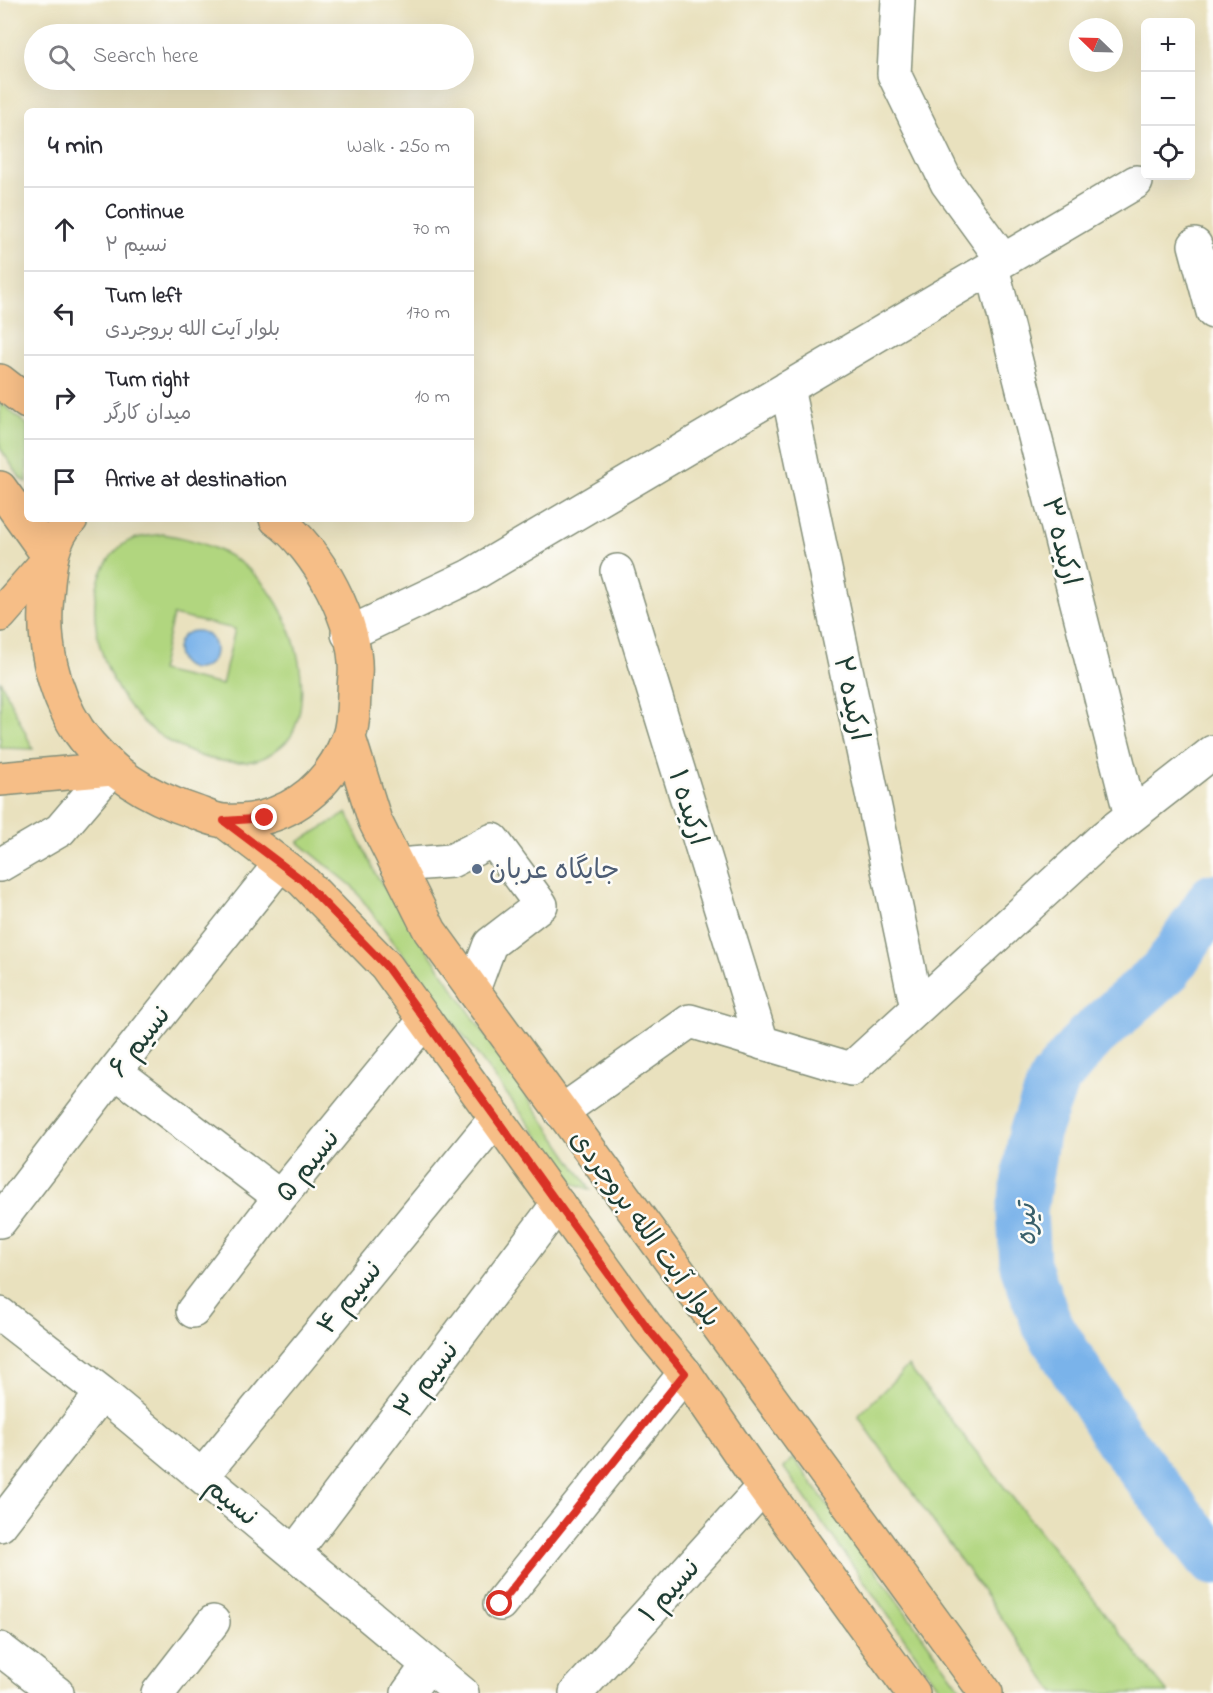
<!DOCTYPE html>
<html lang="en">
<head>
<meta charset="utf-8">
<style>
  :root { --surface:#fff; --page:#f2f2f3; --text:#2b2b33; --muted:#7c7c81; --line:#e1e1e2 }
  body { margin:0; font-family:"Indie Flower","Playpen Sans Arabic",sans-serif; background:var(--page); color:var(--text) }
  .controls { position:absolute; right:18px; top:18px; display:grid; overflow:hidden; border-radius:9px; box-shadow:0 6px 24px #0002 }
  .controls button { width:54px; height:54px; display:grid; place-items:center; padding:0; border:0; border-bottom:2px solid var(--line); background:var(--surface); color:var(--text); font:30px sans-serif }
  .compass { position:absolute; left:1069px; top:18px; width:54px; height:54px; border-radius:50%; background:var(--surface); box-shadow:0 6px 24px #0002; rotate:293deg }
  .stop { position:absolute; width:18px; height:18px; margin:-14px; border:4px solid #d93025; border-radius:50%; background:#fff }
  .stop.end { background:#d93025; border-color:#fff; box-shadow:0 2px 6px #0008 }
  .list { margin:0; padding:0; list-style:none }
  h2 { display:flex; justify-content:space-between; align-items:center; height:78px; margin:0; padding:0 24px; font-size:26px }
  h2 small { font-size:20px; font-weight:400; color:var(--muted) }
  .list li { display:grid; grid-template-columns:39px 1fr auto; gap:18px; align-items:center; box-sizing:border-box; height:84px; padding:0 24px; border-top:2px solid var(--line) }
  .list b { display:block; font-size:22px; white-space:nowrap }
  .list p { margin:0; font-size:20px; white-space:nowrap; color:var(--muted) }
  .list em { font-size:20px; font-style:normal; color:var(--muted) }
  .icon { flex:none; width:33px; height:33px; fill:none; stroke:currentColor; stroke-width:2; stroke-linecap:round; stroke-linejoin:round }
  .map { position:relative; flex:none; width:1213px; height:1693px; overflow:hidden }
  .search { position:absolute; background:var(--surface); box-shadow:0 6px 24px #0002; left:24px; top:24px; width:450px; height:66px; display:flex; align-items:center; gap:15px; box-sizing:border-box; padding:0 21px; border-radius:33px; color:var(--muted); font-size:22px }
  .panel { position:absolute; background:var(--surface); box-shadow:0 6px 24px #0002; left:24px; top:108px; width:450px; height:414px; border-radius:9px }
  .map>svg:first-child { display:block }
  .green { fill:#b1d67f; stroke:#688a5a; stroke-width:1.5; fill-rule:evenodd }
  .water { fill:#7ab3ea; stroke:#4c788f; stroke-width:1.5 }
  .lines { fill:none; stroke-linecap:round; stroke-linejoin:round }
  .river { stroke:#7ab3ea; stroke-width:51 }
  .minor-casing { stroke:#848f79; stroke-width:36 }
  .major-casing { stroke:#848f79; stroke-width:36 }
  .minor { stroke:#fff; stroke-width:33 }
  .major { stroke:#f6be87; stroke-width:33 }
  .route { stroke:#d93025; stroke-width:8 }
  .service-dot { fill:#5c6f8a; stroke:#fdfcf7; stroke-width:2 }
  .labels { text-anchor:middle; stroke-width:5; stroke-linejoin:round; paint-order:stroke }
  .street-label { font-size:27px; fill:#1f3d34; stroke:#fdfcf7 }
  .service-label { font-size:27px; fill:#4e5e75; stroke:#fdfcf7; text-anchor:start }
  .water-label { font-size:28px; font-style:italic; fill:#3a606b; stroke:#fdfcf7 }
</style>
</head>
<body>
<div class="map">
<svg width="1213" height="1693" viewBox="0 0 1213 1693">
  <rect width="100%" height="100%" fill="#fdfcf7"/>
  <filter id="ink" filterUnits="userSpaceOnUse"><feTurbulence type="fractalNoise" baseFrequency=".0167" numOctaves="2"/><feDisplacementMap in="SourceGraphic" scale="12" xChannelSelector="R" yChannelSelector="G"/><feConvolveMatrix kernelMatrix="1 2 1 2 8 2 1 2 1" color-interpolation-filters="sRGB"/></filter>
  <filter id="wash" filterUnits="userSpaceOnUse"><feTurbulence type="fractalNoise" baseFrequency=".008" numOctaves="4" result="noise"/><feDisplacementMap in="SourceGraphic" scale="24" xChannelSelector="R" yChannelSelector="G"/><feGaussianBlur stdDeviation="1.35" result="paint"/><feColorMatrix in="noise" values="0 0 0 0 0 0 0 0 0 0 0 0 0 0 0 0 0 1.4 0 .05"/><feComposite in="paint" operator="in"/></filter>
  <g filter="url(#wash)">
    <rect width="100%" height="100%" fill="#e9e1be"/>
    <path class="green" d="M0 402 27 425V482L21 479 0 448Z
      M163 534C200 540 234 552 260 580 293 615 316 690 291 736 286 744 275 751 267 756 254 763 238 763 223 761 193 758 160 739 139 718 101 678 71 589 121 546 132 536 149 536 163 534ZM173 615 235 629 222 685 160 671Z
      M0 680 33 749 0 748Z
      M347 813 376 875 591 1190 573 1183 352 886 298 842Z
      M908 1366 1168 1693H1055L858 1416Z
      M793 1457 964 1693H943L784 1468Z"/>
    <path class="water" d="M177 650a19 19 0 1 1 38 0a19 19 0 1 1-38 0Z"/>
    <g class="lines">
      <path class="river" d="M1213 899 1168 968 1089 1038 1054 1080 1034 1133 1022 1211 1025 1265 1047 1324 1119 1439 1213 1560"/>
    </g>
  </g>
  <g filter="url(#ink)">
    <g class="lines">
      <defs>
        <path id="minor" d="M898 0 894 74 947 183 1003 260
          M1195 245 1213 312
          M992 267 1131 816
          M787 388 917 1008
          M617 571 762 1043
          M348 634 470 576 1136 182
          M0 865 60 830 112 769
          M397 865 451 861 493 840 541 905 490 944 473 990
          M115 1071 280 1197
          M561 1112 690 1021 851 1069 1103 838 1213 752
          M0 1221 115 1071 280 864
          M193 1311 280 1197 425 1020
          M0 1314 102 1393 462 1693
          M202 1476 496 1118
          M0 1525 102 1393
          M294 1553 558 1204
          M500 1604 685 1373
          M0 1649 57 1693
          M158 1693 213 1622
          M408 1693 428 1665
          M576 1693 763 1487"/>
        <path id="major" d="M0 381 27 402
          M0 488 50 558 0 615
          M71 519C51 538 49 570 47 595 42 641 52 691 78 730 108 772 146 796 195 812 204 815 215 821 225 821 282 824 327 792 348 739 355 722 353 695 355 676 359 625 317 547 276 519
          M349 738 375 821 430 931 986 1693
          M0 779 112 769
          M224 821 302 880 386 966 649 1330 685 1373 763 1487 913 1693"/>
      </defs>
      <use href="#minor" class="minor-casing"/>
      <use href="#major" class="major-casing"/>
      <use href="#minor" class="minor"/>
      <use href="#major" class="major"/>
    </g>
  </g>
  <g class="lines" filter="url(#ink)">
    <path class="route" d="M265 818 224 821 302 880 386 966 649 1330 685 1373 500 1604"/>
  </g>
  <circle class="service-dot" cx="477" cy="869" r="6"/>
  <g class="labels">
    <g class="street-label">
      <text transform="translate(1062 541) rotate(76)" y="9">ارکیده ۳</text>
      <text transform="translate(852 698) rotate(78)" y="9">ارکیده ۲</text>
      <text transform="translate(689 807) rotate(73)" y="9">ارکیده ۱</text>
      <text transform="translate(139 1041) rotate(-52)" y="9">نسیم ۶</text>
      <text transform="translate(307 1165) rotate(-51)" y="9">نسیم ۵</text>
      <text transform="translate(646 1228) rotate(54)" y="9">بلوار آیت الله بروجردی</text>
      <text transform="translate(349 1297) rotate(-51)" y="9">نسیم ۴</text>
      <text transform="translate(426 1379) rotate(-53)" y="9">نسیم ۳</text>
      <text transform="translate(232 1501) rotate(40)" y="9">نسیم</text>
      <text transform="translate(669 1590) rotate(-48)" y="9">نسیم ۱</text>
    </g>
    <g class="service-label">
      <text x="489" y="878">جایگاه عربان</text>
    </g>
    <g class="water-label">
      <text transform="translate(1025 1225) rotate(-90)" y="10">تيره</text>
    </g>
  </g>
</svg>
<div class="controls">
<button>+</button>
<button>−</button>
<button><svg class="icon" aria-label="locate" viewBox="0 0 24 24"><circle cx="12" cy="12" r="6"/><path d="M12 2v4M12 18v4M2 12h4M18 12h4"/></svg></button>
</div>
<svg class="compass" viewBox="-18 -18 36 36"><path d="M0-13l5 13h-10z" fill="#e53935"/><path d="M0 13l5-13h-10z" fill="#7c7c81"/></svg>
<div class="stop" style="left:500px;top:1604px"></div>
<div class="stop end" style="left:265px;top:818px"></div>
<div class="search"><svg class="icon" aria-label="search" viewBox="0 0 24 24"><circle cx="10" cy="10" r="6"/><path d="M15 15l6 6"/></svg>Search here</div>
<section class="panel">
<h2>4 min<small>Walk · 250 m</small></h2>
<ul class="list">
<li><svg class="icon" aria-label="ahead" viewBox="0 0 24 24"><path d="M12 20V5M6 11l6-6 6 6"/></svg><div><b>Continue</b><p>نسیم ۲</p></div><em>70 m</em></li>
<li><svg class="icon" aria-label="left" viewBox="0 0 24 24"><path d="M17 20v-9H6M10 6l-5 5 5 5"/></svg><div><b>Turn left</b><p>بلوار آیت الله بروجردی</p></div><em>170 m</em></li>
<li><svg class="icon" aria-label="right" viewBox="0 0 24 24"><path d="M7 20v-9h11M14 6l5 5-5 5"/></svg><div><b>Turn right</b><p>میدان کارگر</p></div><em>10 m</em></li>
<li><svg class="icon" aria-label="arrive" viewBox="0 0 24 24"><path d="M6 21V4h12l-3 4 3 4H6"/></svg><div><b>Arrive at destination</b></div></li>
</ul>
</section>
</div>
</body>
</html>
